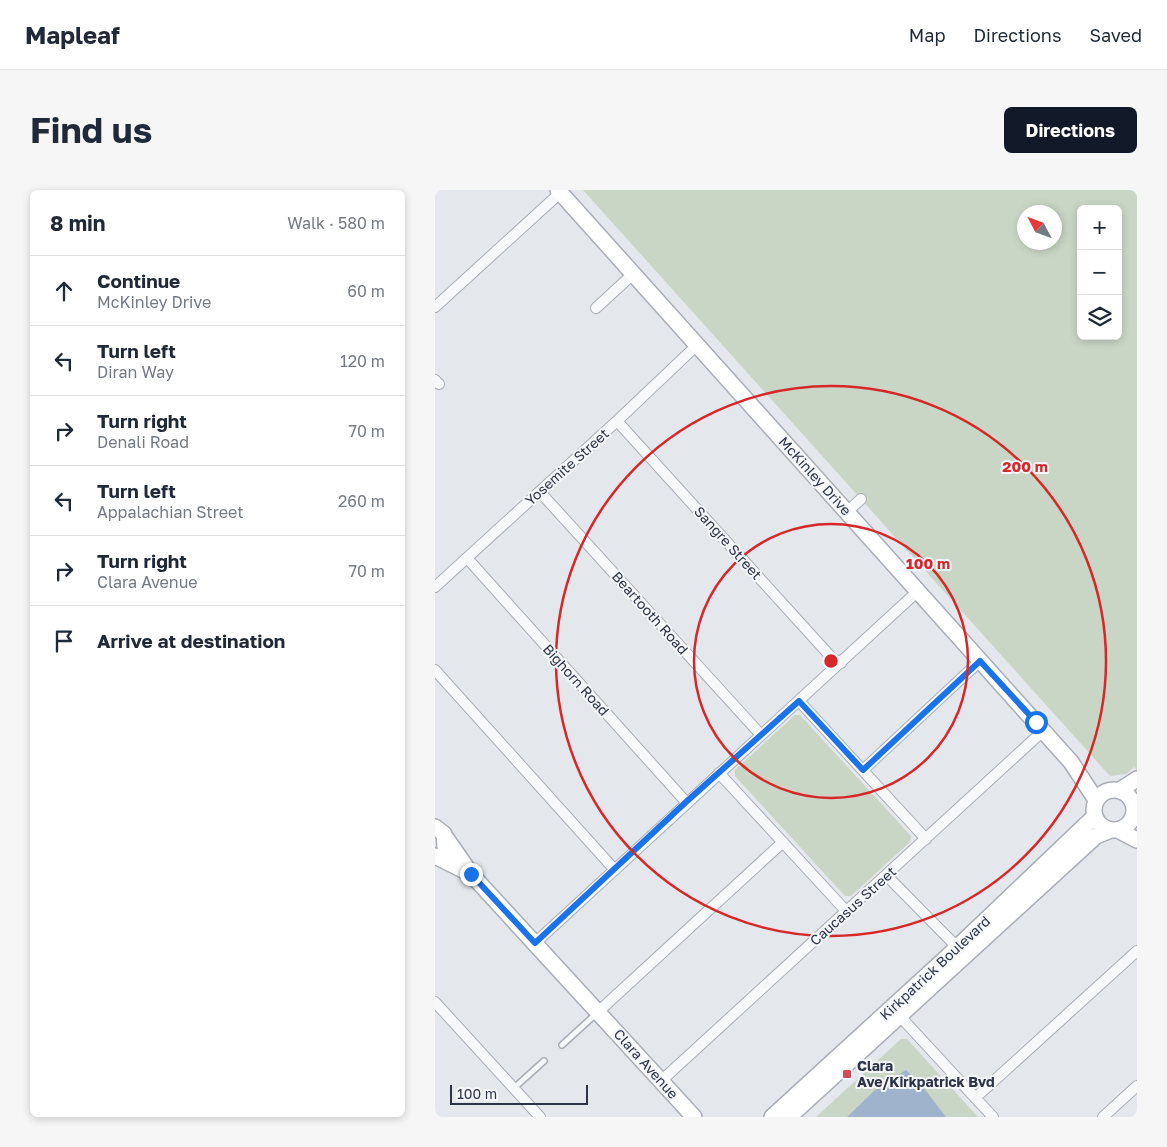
<!DOCTYPE html>
<html lang="en">
<head>
<meta charset="utf-8">
<style>
  :root { --surface:#fff; --page:#f6f6f7; --text:#1f2937; --muted:#747a83; --line:#e0e1e3; --accent:#111827 }
  body { margin:0; font-family:"Golos Text",sans-serif; background:var(--page); color:var(--text) }
  .controls { position:absolute; right:15px; top:15px; display:grid; overflow:hidden; border-radius:8px; box-shadow:0 2px 8px #0003 }
  .controls button { width:45px; height:45px; display:grid; place-items:center; padding:0; border:0; border-bottom:1px solid var(--line); background:var(--surface); color:var(--text); font:25px sans-serif }
  .compass { position:absolute; left:582px; top:15px; width:45px; height:45px; border-radius:50%; background:var(--surface); box-shadow:0 2px 8px #0003; rotate:311deg }
  .scale { position:absolute; left:15px; bottom:12px; width:138px; box-sizing:border-box; padding-left:5px; border:2px solid #2b3445; border-top:0; font-size:14px; line-height:18px; white-space:nowrap; color:#2b3445; -webkit-text-stroke:4px #f4f6f9; paint-order:stroke }
  .stop { position:absolute; width:15px; height:15px; margin:-11px; border:4px solid #1a73e8; border-radius:50%; background:#fff }
  .stop.end { background:#1a73e8; border-color:#fff; box-shadow:0 1px 5px #0008 }
  .list { margin:0; padding:0; list-style:none }
  h2 { display:flex; justify-content:space-between; align-items:center; height:65px; margin:0; padding:0 20px; font-size:21px }
  h2 small { font-size:16px; font-weight:400; color:var(--muted) }
  .list li { display:grid; grid-template-columns:32px 1fr auto; gap:15px; align-items:center; box-sizing:border-box; height:70px; padding:0 20px; border-top:1px solid var(--line) }
  .list b { display:block; font-size:19px; white-space:nowrap }
  .list p { margin:0; font-size:16px; white-space:nowrap; color:var(--muted) }
  .list em { font-size:16px; font-style:normal; color:var(--muted) }
  .icon { flex:none; width:28px; height:28px; fill:none; stroke:currentColor; stroke-width:2; stroke-linecap:round; stroke-linejoin:round }
  .map { position:relative; flex:none; width:702px; height:927px; overflow:hidden; border-radius:8px }
  header { display:flex; align-items:center; gap:30px; box-sizing:border-box; height:70px; padding:0 25px; background:var(--surface); border-bottom:1px solid var(--line) }
  header strong { font-size:24px }
  nav { display:flex; gap:28px; margin-inline-start:auto; font-size:18px }
  .intro { display:flex; align-items:center; justify-content:space-between; box-sizing:border-box; height:120px; padding:0 30px }
  h1 { margin:0; font-size:35px }
  .button { padding:12px 22px; border-radius:8px; background:var(--accent); color:#fff; font-size:18px; font-weight:700 }
  main { display:flex; gap:30px; padding:0 30px }
  aside { flex:1; background:var(--surface); border-radius:8px; box-shadow:0 2px 8px #0003 }
  .map>svg:first-child { display:block }
  .green { fill:#c9d6c5; fill-rule:evenodd }
  .water { fill:#9fb4cc }
  .lines { fill:none; stroke-linecap:round; stroke-linejoin:round }
  .lane-casing { stroke:#a9aeb7; stroke-width:8 }
  .street-casing { stroke:#a9aeb7; stroke-width:12 }
  .secondary-casing { stroke:#a9aeb7; stroke-width:18 }
  .lane { stroke:#f7f8fa; stroke-width:5 }
  .street { stroke:#f7f8fa; stroke-width:10 }
  .secondary { stroke:#fff; stroke-width:15 }
  .route { stroke:#1a73e8; stroke-width:6 }
  .ring { fill:none; stroke:#d62828; stroke-width:2.5 }
  .poi-dot { fill:#d1495b; stroke:#f4f6f9; stroke-width:2 }
  .labels { text-anchor:middle; stroke-width:4; stroke-linejoin:round; paint-order:stroke }
  .street-label { font-size:14px; fill:#2b3445; stroke:#f4f6f9 }
  .poi-label { font-size:14px; font-weight:bold; fill:#2b3445; stroke:#f4f6f9; text-anchor:start }
  .centre { fill:#d62828; stroke:#f4f6f9; stroke-width:2.5 }
  .ring-label { font-size:15px; text-anchor:middle; font-weight:bold; fill:#d62828; stroke:#f4f6f9; stroke-width:4; stroke-linejoin:round; paint-order:stroke }
</style>
</head>
<body>
<header>
<strong>Mapleaf</strong>
<nav><a>Map</a><a>Directions</a><a>Saved</a></nav>
</header>
<div class="intro"><h1>Find us</h1><a class="button">Directions</a></div>
<main>
<aside>
<h2>8 min<small>Walk · 580 m</small></h2>
<ul class="list">
<li><svg class="icon" aria-label="ahead" viewBox="0 0 24 24"><path d="M12 20V5M6 11l6-6 6 6"/></svg><div><b>Continue</b><p>McKinley Drive</p></div><em>60 m</em></li>
<li><svg class="icon" aria-label="left" viewBox="0 0 24 24"><path d="M17 20v-9H6M10 6l-5 5 5 5"/></svg><div><b>Turn left</b><p>Diran Way</p></div><em>120 m</em></li>
<li><svg class="icon" aria-label="right" viewBox="0 0 24 24"><path d="M7 20v-9h11M14 6l5 5-5 5"/></svg><div><b>Turn right</b><p>Denali Road</p></div><em>70 m</em></li>
<li><svg class="icon" aria-label="left" viewBox="0 0 24 24"><path d="M17 20v-9H6M10 6l-5 5 5 5"/></svg><div><b>Turn left</b><p>Appalachian Street</p></div><em>260 m</em></li>
<li><svg class="icon" aria-label="right" viewBox="0 0 24 24"><path d="M7 20v-9h11M14 6l5 5-5 5"/></svg><div><b>Turn right</b><p>Clara Avenue</p></div><em>70 m</em></li>
<li><svg class="icon" aria-label="arrive" viewBox="0 0 24 24"><path d="M6 21V4h12l-3 4 3 4H6"/></svg><div><b>Arrive at destination</b></div></li>
</ul>
</aside>
<div class="map">
<svg width="702" height="927" viewBox="0 0 702 927">
  <rect width="100%" height="100%" fill="#e4e7ec"/>
  <path class="green" d="M148 0H702V580L699 577 691 584 675 586ZM646 19H683V146H646ZM590 22H620V52H590Z
    M360 525H365L476 646 475 652 416 706H410L300 586V580Z
    M466 849H472L543 927H381Z"/>
  <path class="water" d="M471 880 485 893 511 927H412L440 900Z"/>
  <g class="lines">
    <defs>
      <path id="lane" d="M127 855 162 823
        M79 898 109 871"/>
      <path id="street" d="M0 117 125 3
        M161 118 198 84
        M0 190 4 194
        M182 231 397 468 406 473
        M105 302 326 545
        M412 322 426 309
        M32 368 251 612
        M0 397 182 231 262 155
        M0 480 179 679
        M364 511 491 649
        M428 580 545 471
        M284 583 411 721
        M452 686 522 757
        M100 753 483 401
        M0 812 105 927
        M164 821 348 652
        M461 822 558 927
        M226 891 608 541
        M540 908 702 761
        M668 927 702 896"/>
      <path id="secondary" d="M123 0 636 572 661 610
        M659 620a20 20 0 1 1 40 0a20 20 0 1 1-40 0Z
        M685 600 702 589
        M0 637 9 644 10 657
        M683 640 702 650
        M11 648 36 684 259 927
        M0 666 34 683
        M337 927 511 768 660 626
        M354 927 661 646 676 640"/>
    </defs>
    <use href="#lane" class="lane-casing"/>
    <use href="#street" class="street-casing"/>
    <use href="#secondary" class="secondary-casing"/>
    <use href="#lane" class="lane"/>
    <use href="#street" class="street"/>
    <use href="#secondary" class="secondary"/>
  </g>
  <g class="lines">
    <path class="route" d="M36 684 100 753 251 612 364 511 428 580 545 471 601 532"/>
  </g>
  <g class="ring">
    <circle cx="396" cy="471" r="137"/>
    <circle cx="396" cy="471" r="275"/>
  </g>
  <rect class="poi-dot" x="407" y="879" width="10" height="10" rx="2.5"/>
  <g class="labels">
    <g class="street-label">
      <text transform="translate(132 277) rotate(-42)" y="5">Yosemite Street</text>
      <text transform="translate(380 286) rotate(48)" y="5">McKinley Drive</text>
      <text transform="translate(293 353) rotate(48)" y="5">Sangre Street</text>
      <text transform="translate(215 423) rotate(48)" y="5">Beartooth Road</text>
      <text transform="translate(141 490) rotate(48)" y="5">Bighorn Road</text>
      <text transform="translate(418 716) rotate(-42)" y="5">Caucasus Street</text>
      <text transform="translate(500 778) rotate(-43)" y="5">Kirkpatrick Boulevard</text>
      <text transform="translate(211 874) rotate(48)" y="5">Clara Avenue</text>
    </g>
    <g class="poi-label">
      <text x="422" y="881">Clara<tspan x="422" dy="16">Ave/Kirkpatrick Bvd</tspan></text>
    </g>
  </g>
  <circle cx="396" cy="471" r="8" class="centre"/>
  <g class="ring-label">
    <text x="590" y="282">200 m</text>
    <text x="493" y="379">100 m</text>
  </g>
</svg>
<div class="controls">
<button>+</button>
<button>−</button>
<button><svg class="icon" aria-label="layers" viewBox="0 0 24 24"><path d="M12 4l9 5-9 5-9-5zM3 14l9 5 9-5"/></svg></button>
</div>
<svg class="compass" viewBox="-18 -18 36 36"><path d="M0-13l5 13h-10z" fill="#e53935"/><path d="M0 13l5-13h-10z" fill="#747a83"/></svg>
<div class="scale">100 m</div>
<div class="stop" style="left:601px;top:532px"></div>
<div class="stop end" style="left:36px;top:684px"></div>
</div>
</main>
</body>
</html>
